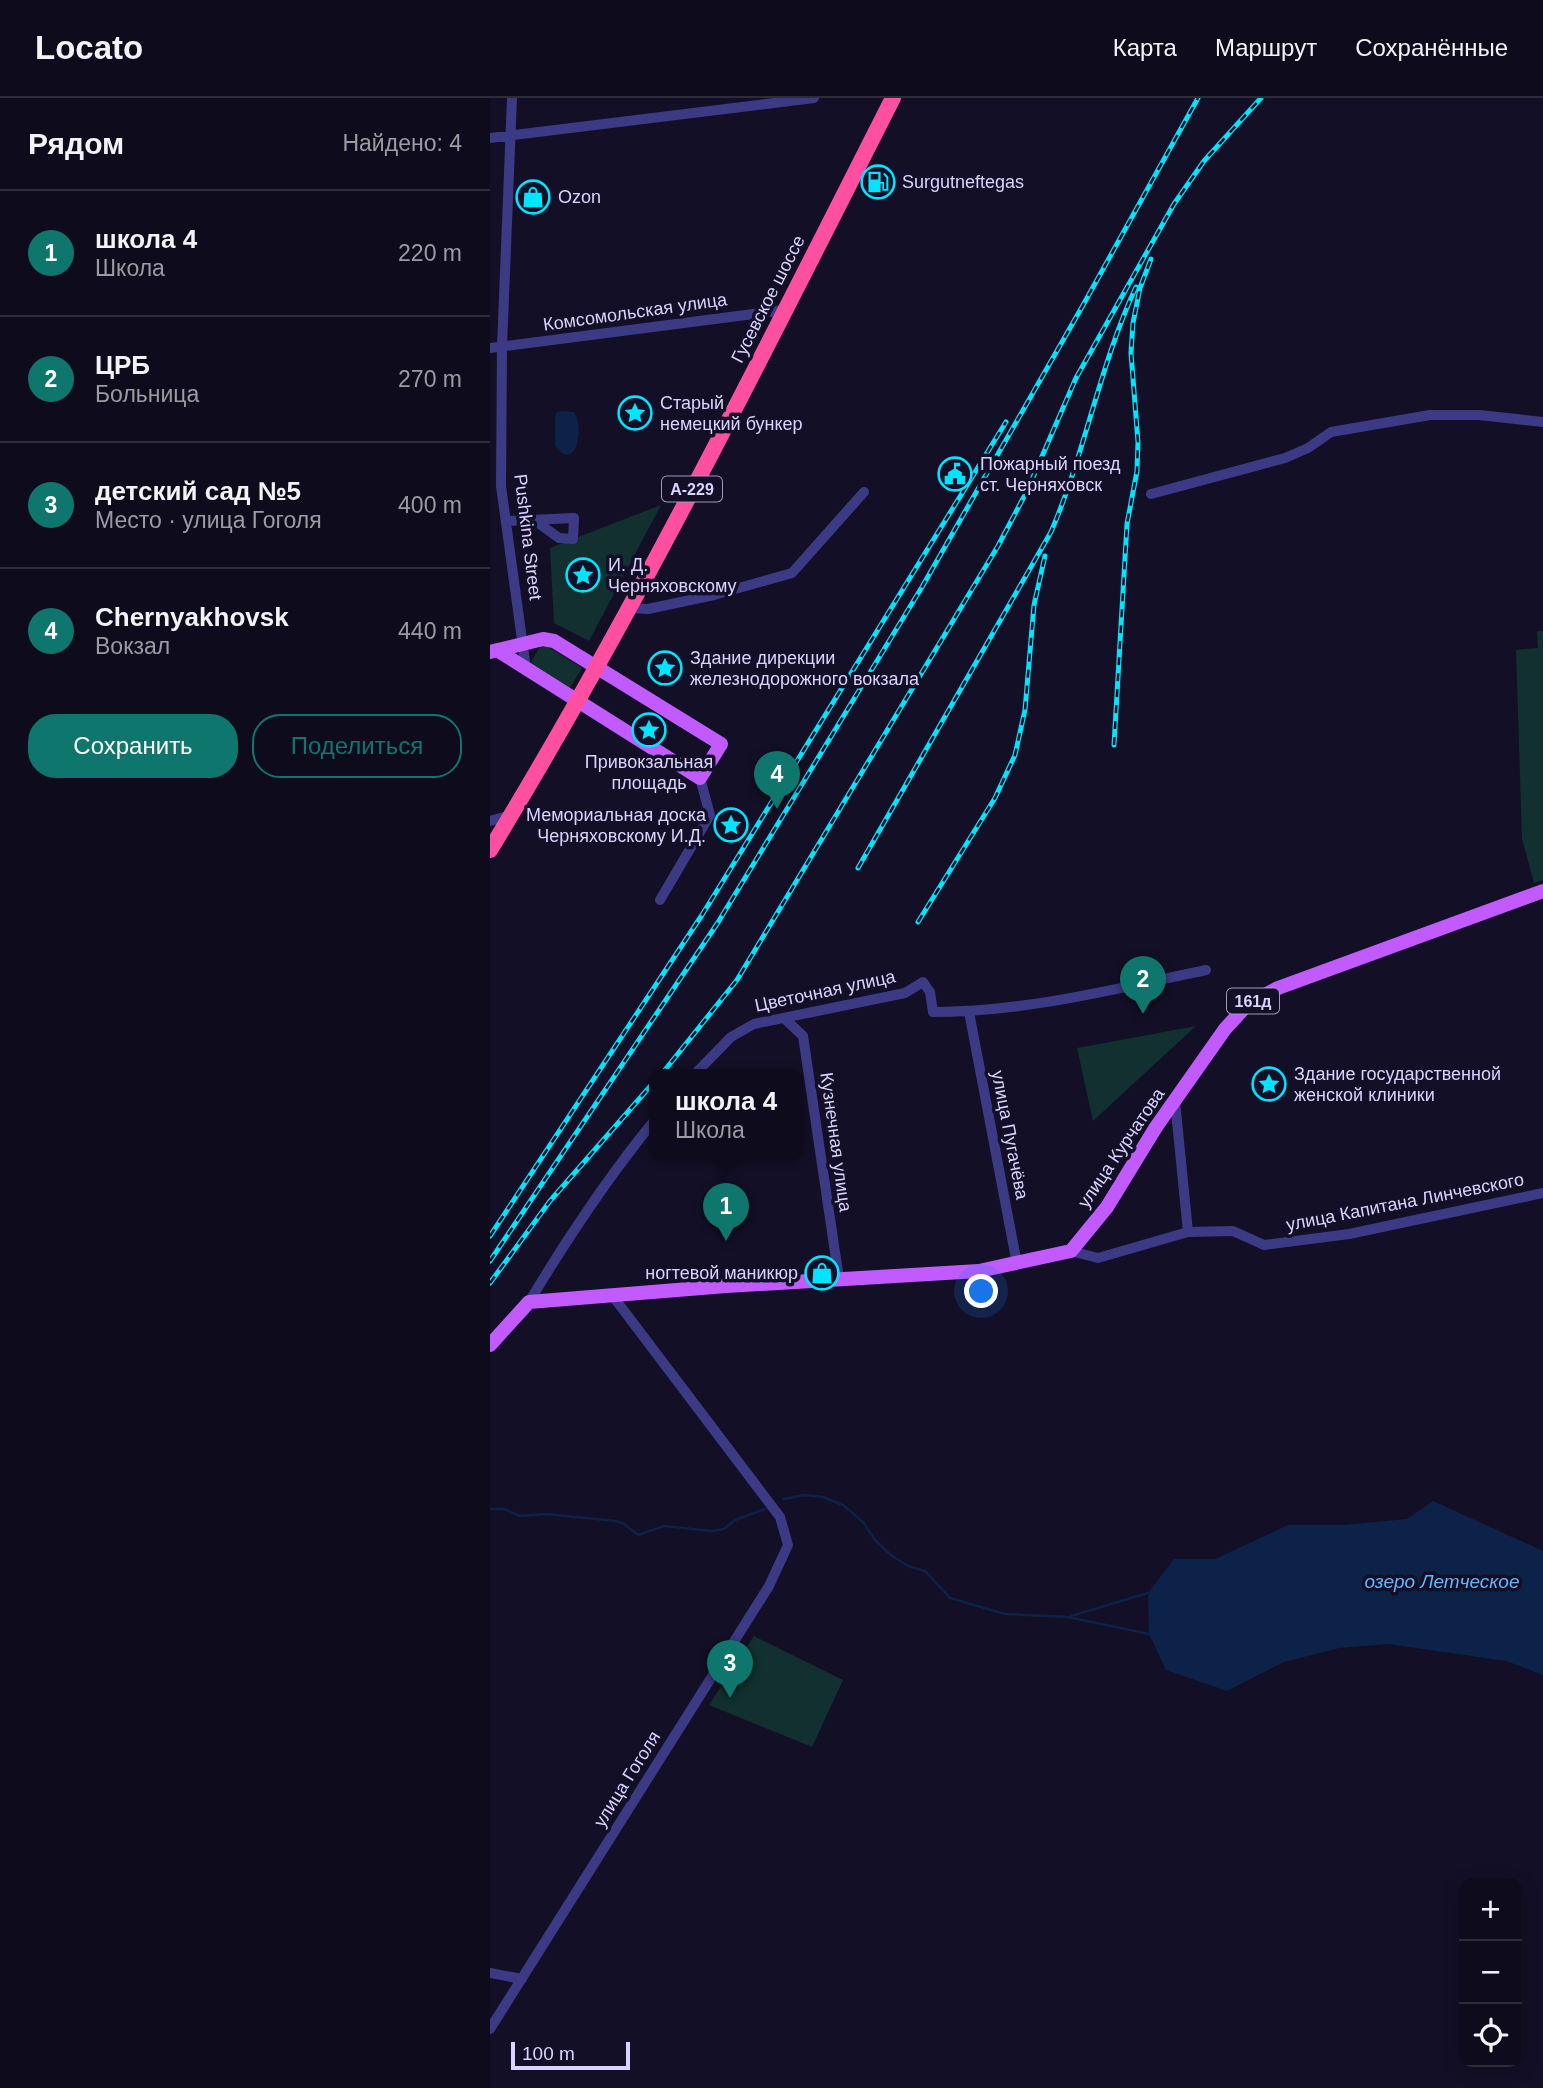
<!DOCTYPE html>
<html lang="ru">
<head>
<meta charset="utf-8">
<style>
  :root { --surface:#0e0b1c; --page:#171425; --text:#f1f3f6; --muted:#9b9ba3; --line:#2e2b3b; --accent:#0f766e }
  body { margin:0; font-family:Helvetica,sans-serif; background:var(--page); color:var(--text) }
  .controls { position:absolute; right:21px; bottom:21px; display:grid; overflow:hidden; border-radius:14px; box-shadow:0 4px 18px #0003 }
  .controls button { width:63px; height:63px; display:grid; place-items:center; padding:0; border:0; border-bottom:2px solid var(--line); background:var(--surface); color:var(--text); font:35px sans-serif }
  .scale { position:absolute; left:21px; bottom:18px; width:119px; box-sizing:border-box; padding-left:7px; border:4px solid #d9d4ff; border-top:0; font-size:19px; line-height:24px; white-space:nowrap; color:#d9d4ff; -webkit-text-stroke:5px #130f26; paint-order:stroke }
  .you { position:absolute; left:492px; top:1194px; width:24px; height:24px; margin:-18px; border:5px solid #fff; border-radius:50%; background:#1a73e8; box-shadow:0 0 0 10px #1a73e833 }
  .badge { display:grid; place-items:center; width:46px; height:46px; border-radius:50%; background:var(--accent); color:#fff; font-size:23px; font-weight:700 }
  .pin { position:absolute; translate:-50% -58px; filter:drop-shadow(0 2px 4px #0008) }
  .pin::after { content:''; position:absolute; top:37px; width:24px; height:21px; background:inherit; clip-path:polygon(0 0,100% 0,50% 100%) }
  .popup { position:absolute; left:159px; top:971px; width:154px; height:91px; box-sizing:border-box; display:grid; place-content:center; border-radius:14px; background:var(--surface); filter:drop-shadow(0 2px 5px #0005); font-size:23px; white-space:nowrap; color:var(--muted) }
  .popup b { font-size:26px; color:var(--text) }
  .popup::after { content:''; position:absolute; left:50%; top:100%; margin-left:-14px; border:14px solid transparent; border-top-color:var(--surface) }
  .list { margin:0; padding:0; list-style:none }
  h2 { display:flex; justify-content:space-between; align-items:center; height:91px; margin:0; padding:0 28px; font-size:30px }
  h2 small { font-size:23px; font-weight:400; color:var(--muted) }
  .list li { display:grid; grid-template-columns:46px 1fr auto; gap:21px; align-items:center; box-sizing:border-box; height:126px; padding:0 28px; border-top:2px solid var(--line) }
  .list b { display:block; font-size:26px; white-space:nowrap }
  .list p { margin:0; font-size:23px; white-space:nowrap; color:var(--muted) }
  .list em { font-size:23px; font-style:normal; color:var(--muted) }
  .actions { display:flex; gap:14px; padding:21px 28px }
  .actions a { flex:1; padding:16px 0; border:2px solid var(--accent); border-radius:28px; text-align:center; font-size:24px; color:var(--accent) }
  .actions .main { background:var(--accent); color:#fff }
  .icon { flex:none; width:38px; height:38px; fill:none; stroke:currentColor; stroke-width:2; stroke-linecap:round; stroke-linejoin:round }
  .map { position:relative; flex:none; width:1053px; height:1990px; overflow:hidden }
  header { display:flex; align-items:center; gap:42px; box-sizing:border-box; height:98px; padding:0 35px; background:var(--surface); border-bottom:2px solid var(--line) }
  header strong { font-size:33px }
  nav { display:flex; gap:38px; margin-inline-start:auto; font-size:24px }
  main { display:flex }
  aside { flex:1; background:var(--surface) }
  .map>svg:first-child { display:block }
  .green { fill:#12302f }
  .water { fill:#0c2248 }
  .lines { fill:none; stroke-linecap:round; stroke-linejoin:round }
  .stream { stroke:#0c2248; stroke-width:2.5 }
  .minor { stroke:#3d3a85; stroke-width:10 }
  .major { stroke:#c25bff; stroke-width:14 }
  .highway { stroke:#ff4fa3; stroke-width:16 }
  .rail-casing { stroke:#00e5ff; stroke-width:5 }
  .rail { stroke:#130f26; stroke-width:2.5; stroke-dasharray:8; stroke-linecap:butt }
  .labels { text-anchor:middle; stroke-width:7; stroke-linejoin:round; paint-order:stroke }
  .shield { fill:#130f26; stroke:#9e99be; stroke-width:2 }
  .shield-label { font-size:16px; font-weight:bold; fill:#d9d4ff }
  .poi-label { font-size:18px; fill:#d9d4ff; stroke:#130f26; text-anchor:start }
  .street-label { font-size:18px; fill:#d9d4ff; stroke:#130f26 }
  .water-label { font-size:19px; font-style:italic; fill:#62b6ff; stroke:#130f26 }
</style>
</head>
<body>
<header>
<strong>Locato</strong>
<nav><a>Карта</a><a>Маршрут</a><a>Сохранённые</a></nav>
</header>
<main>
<aside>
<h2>Рядом<small>Найдено: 4</small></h2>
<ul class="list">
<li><span class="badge">1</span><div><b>школа 4</b><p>Школа</p></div><em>220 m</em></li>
<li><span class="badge">2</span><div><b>ЦРБ</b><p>Больница</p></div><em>270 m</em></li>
<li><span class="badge">3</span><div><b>детский сад №5</b><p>Место · улица Гоголя</p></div><em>400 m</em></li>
<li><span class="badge">4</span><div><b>Chernyakhovsk</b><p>Вокзал</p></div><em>440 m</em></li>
</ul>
<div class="actions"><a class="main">Сохранить</a><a>Поделиться</a></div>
</aside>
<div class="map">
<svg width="1053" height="1990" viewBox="0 0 1053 1990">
  <rect width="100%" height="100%" fill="#130f26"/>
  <path class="green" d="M171 407 99 543 64 525 60 450Z
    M1047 533H1053V782L1044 785 1032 741 1026 552 1048 550Z
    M52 545 92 570 80 590 40 566Z
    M706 928 603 1023 587 950Z
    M264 1538 353 1582 322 1649 219 1607Z"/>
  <path class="water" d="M74 313 84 314C95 330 86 376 65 348V318L67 314Z
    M943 1403 1053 1453V1577L1016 1563 898 1546 849 1550 794 1564 737 1593 676 1572 659 1536 658 1495 684 1461H725L798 1427H854L917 1421Z"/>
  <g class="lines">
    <path class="stream" d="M294 1401 314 1397 333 1399 353 1407 373 1424 385 1442 402 1458 418 1468 435 1473 460 1500 515 1516 578 1519 659 1536
      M0 1411H14L30 1418 57 1416 125 1423 133 1425 148 1437 174 1428 222 1433 234 1431 245 1422 275 1411
      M581 1518 658 1495"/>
    <path class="minor" d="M22 0 12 249 11 388 36 571
      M0 40 324 0
      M0 250 294 212
      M661 396 795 360 818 350 841 334 940 317H989L1053 324
      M16 423 84 420 83 441 69 440 44 422
      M141 510 158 511 224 497 302 475 374 394
      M0 723 22 717
      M170 802 220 717 210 680
      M479 914 527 1166
      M294 920 313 938 349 1181
      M204 977 241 939 264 926 415 895 433 884 440 894 443 914C535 914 625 891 716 872
      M685 1003 698 1134
      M581 1153 608 1160 698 1134 743 1133 774 1147 859 1136 1053 1095
      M39 1204C77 1141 117 1080 164 1023
      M0 1875 32 1881
      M0 1931 279 1488 298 1447 290 1419 122 1197"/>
    <path class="major" d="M0 554 53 541 64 543 231 646 210 680 7 552
      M0 1247 39 1204 236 1188 489 1173 581 1153 617 1109 666 1029 735 931 758 906 788 890 1053 793"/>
    <path class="highway" d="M0 752C148 509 274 254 403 0"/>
    <defs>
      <path id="rail" d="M624 647 637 426 647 373 648 344 641 255 643 225 650 190 661 161
        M368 770 561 434C595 355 610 266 646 189
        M428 824 505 700 525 657 535 612 544 507 555 458
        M171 977 247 882 508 448 537 393 586 280 684 106 714 63 771 0
        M0 1138 212 817 516 324
        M0 1163 227 826 432 489 592 209 708 0
        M0 1185 60 1103 164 984"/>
    </defs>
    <use href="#rail" class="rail-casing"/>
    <use href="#rail" class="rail"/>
  </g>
  <defs>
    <symbol id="fuel-ring" viewBox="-11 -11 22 22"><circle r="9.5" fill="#130f26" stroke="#00e5ff" stroke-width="1.5"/><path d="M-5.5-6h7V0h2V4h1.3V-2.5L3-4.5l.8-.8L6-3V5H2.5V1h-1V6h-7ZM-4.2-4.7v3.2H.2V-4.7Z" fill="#00e5ff"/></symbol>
    <symbol id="shop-ring" viewBox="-11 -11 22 22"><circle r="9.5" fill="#130f26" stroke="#00e5ff" stroke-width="1.5"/><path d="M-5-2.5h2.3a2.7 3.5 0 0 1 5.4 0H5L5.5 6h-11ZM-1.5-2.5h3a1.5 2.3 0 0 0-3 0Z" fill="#00e5ff"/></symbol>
    <symbol id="sight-ring" viewBox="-11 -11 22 22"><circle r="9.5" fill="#130f26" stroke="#00e5ff" stroke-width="1.5"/><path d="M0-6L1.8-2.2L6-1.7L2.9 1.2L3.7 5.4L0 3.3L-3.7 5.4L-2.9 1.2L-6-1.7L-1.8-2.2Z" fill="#00e5ff"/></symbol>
    <symbol id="civic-ring" viewBox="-11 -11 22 22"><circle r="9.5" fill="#130f26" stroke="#00e5ff" stroke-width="1.5"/><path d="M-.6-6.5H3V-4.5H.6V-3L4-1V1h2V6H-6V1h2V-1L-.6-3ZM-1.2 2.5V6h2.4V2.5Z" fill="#00e5ff"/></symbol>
  </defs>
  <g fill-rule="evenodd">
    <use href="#fuel-ring" x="369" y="65" width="38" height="38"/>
    <use href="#shop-ring" x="24" y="80" width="38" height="38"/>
    <use href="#sight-ring" x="126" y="296" width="38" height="38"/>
    <use href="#civic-ring" x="446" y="357" width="38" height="38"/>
    <use href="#sight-ring" x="74" y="458" width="38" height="38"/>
    <use href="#sight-ring" x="156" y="551" width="38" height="38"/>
    <use href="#sight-ring" x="140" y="613" width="38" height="38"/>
    <use href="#sight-ring" x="222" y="708" width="38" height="38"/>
    <use href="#sight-ring" x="760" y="967" width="38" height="38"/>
    <use href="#shop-ring" x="313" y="1156" width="38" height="38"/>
  </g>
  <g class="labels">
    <g class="shield">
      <rect x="172" y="378.5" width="60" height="25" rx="5"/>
      <rect x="737" y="890.5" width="52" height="25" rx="5"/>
    </g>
    <g class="shield-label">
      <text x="202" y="397">А-229</text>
      <text x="763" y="909">161д</text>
    </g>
    <g class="poi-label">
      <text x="412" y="90">Surgutneftegas</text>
      <text x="68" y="105">Ozon</text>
      <text x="170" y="311">Старый<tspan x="170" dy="21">немецкий бункер</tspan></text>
      <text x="490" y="372">Пожарный поезд<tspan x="490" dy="21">ст. Черняховск</tspan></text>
      <text x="118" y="473">И. Д.<tspan x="118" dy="21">Черняховскому</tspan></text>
      <text x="200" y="566">Здание дирекции<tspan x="200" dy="21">железнодорожного вокзала</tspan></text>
      <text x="159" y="670" text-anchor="middle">Привокзальная<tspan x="159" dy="21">площадь</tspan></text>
      <text x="216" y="723" text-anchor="end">Мемориальная доска<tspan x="216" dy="21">Черняховскому И.Д.</tspan></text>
      <text x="804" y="982">Здание государственной<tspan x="804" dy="21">женской клиники</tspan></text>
      <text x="308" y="1181" text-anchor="end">ногтевой маникюр</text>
    </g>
    <g class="street-label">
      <text transform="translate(278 201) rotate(-63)" y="6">Гусевское шоссе</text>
      <text transform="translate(145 214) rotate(-8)" y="6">Комсомольская улица</text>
      <text transform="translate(38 439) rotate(83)" y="6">Pushkina Street</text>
      <text transform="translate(335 893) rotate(-12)" y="6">Цветочная улица</text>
      <text transform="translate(520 1037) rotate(79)" y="6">улица Пугачёва</text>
      <text transform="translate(346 1044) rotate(82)" y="6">Кузнечная улица</text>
      <text transform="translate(631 1050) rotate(-56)" y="6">улица Курчатова</text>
      <text transform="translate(915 1104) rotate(-11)" y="6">улица Капитана Линчевского</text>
      <text transform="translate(137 1681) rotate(-58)" y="6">улица Гоголя</text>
    </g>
    <g class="water-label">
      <text x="952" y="1490">озеро Летческое</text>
    </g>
  </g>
</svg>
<div class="controls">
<button>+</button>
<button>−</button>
<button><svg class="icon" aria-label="locate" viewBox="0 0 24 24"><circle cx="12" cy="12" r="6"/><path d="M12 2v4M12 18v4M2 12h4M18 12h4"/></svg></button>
</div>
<div class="scale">100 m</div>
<div class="you"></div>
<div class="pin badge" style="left:236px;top:1143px">1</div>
<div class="popup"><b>школа 4</b>Школа</div>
<div class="pin badge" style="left:653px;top:916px">2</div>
<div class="pin badge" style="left:240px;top:1600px">3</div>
<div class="pin badge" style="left:287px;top:711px">4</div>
</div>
</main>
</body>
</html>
